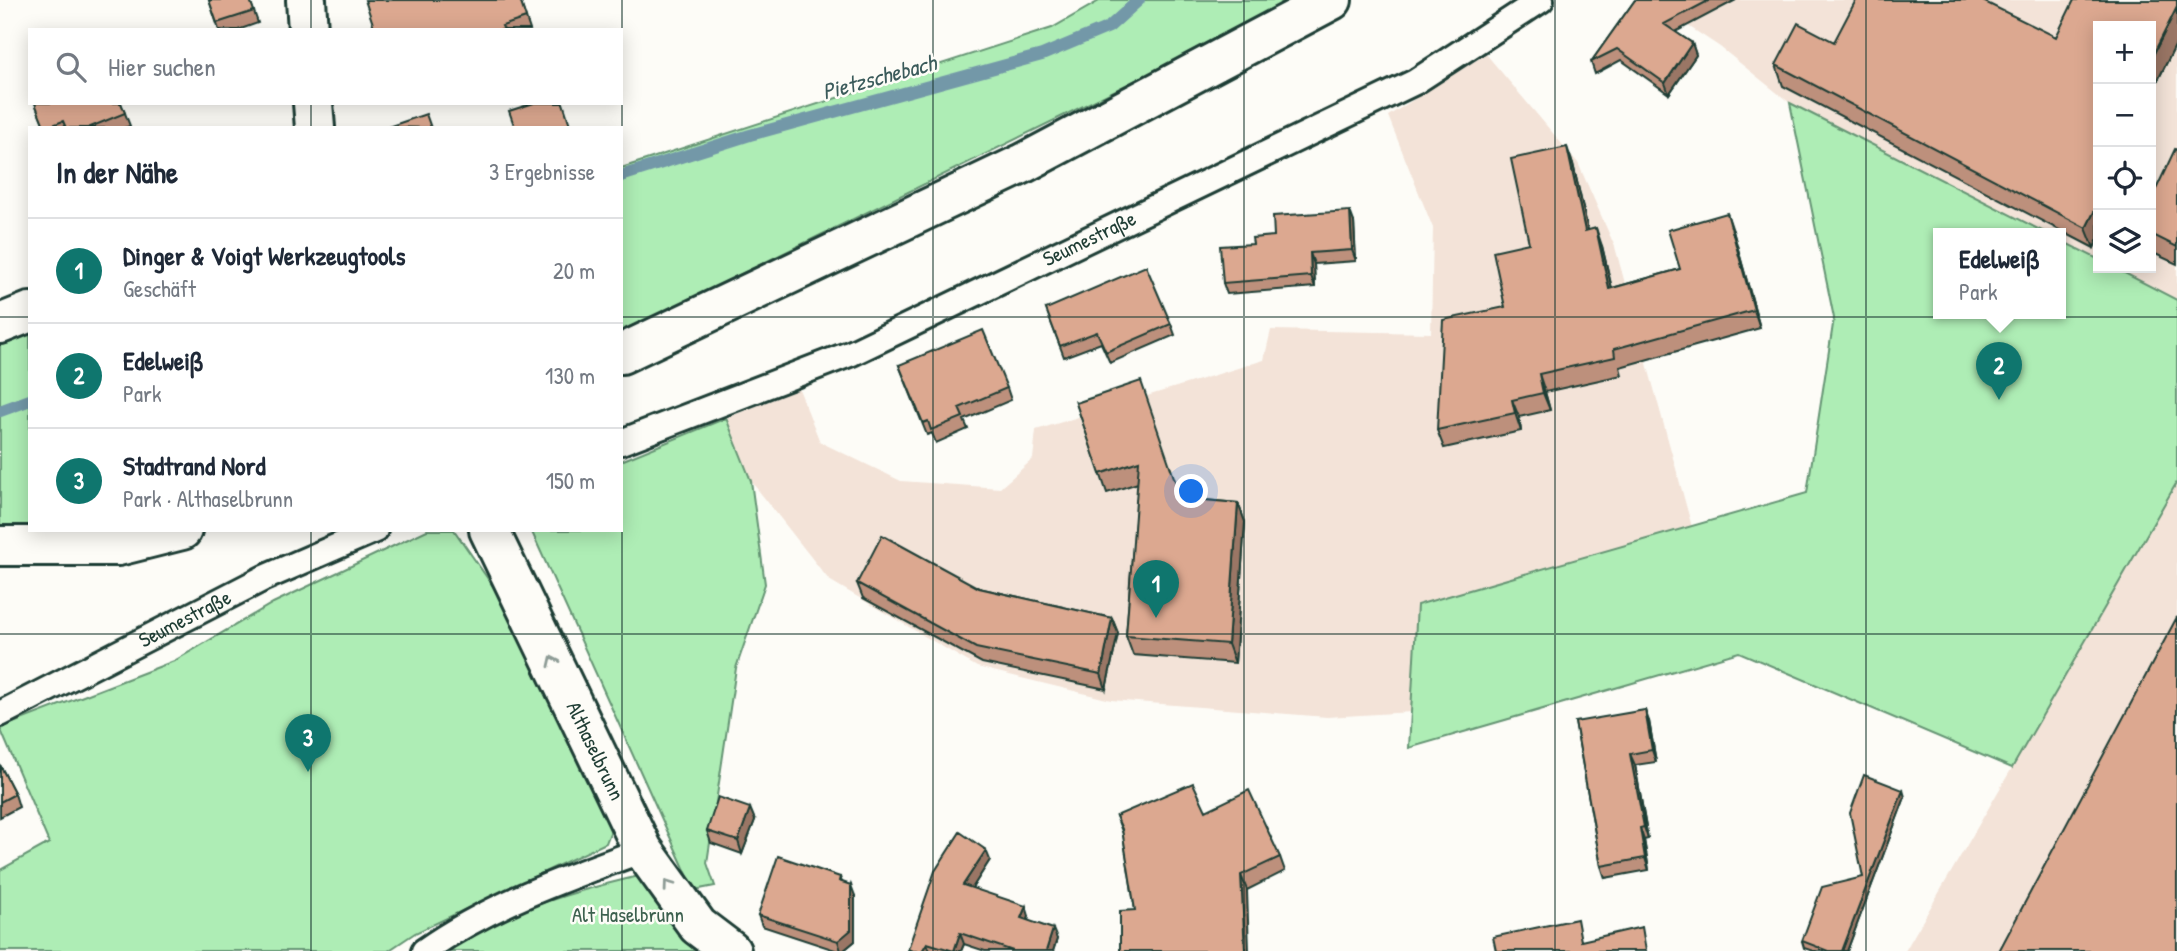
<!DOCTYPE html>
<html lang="de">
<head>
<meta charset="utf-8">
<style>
  :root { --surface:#fff; --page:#f6f6f7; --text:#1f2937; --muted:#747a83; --line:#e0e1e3; --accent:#0f766e }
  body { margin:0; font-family:"Patrick Hand",sans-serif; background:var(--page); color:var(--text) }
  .controls { position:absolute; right:21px; top:21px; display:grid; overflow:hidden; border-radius:0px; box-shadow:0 4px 18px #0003 }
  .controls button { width:63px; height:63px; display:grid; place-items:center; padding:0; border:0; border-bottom:2px solid var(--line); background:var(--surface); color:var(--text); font:35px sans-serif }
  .you { position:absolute; left:1192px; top:492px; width:24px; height:24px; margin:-18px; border:5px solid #fff; border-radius:50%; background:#1a73e8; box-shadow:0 0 0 10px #1a73e833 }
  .badge { display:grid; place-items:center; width:46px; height:46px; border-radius:50%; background:var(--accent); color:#fff; font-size:23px; font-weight:700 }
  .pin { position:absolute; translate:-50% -58px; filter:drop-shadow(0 2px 4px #0008) }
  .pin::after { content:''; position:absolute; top:37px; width:24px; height:21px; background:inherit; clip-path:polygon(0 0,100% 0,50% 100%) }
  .popup { position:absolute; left:1933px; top:228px; width:133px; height:91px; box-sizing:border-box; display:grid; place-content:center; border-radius:0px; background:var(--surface); filter:drop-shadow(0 2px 5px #0005); font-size:23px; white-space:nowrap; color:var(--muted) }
  .popup b { font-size:26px; color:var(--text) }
  .popup::after { content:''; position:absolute; left:50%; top:100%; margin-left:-14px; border:14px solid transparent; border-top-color:var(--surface) }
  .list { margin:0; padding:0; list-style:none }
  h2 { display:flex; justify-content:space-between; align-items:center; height:91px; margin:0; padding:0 28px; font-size:30px }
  h2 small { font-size:23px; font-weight:400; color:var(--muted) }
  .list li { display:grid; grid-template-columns:46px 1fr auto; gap:21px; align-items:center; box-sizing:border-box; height:105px; padding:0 28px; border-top:2px solid var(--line) }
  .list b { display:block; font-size:26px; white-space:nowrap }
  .list p { margin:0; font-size:23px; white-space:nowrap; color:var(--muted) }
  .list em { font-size:23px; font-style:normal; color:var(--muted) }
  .icon { flex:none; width:38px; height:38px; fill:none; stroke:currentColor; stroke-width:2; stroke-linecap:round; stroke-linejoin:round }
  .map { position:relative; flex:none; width:2177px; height:951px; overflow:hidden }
  .search { position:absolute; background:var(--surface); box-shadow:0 4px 18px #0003; left:28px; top:28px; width:595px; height:77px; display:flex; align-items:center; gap:18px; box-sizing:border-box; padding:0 24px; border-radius:0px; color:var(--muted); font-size:26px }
  .panel { position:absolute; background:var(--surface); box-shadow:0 4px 18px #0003; left:28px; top:126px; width:595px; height:406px; border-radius:0px }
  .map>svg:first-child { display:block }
  .built { fill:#f3e3d8 }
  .green { fill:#aeedb5; stroke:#669574; stroke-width:2 }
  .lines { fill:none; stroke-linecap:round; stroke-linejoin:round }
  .stream { stroke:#7398a8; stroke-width:12 }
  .service-casing { stroke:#1f3d34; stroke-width:30 }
  .minor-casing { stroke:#1f3d34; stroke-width:44 }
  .tertiary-casing { stroke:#1f3d34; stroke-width:44 }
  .service { stroke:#fdfcf7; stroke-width:24 }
  .minor { stroke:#fdfcf7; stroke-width:38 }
  .tertiary { stroke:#fdfcf7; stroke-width:38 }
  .wall { fill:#bd907c; stroke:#1f3d34; stroke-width:2 }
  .shaded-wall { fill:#9a7665; stroke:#1f3d34; stroke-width:2 }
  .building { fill:#dca890; stroke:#1f3d34; stroke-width:2 }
  .oneway { stroke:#8e9c96 }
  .grid { fill:none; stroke:#1f3d34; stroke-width:2; stroke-opacity:0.55 }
  .labels { text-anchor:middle; stroke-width:5; stroke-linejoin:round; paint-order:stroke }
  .street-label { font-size:21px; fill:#1f3d34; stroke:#fdfcf7 }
  .park-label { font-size:21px; fill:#3c604e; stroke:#fdfcf7 }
  .water-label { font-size:23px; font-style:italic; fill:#3b5b5b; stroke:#fdfcf7 }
</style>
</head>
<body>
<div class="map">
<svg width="2177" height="951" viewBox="0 0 2177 951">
  <rect width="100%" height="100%" fill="#fdfcf7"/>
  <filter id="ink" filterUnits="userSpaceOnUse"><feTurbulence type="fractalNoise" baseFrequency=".0143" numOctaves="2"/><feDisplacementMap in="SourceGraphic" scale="14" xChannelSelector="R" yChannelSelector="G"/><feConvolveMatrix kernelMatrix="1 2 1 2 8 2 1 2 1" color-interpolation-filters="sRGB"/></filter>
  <g filter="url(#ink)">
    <path class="built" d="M1649 0H2177V300L2115 268H2151V26H2098V259L2060 240V234H2048L1790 103 1720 47Z
      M1486 54 1578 163 1615 247 1692 527 1418 605 1412 712 1327 717 1111 700 977 667 829 580 751 481 726 418 799 389 820 442 901 481 1000 488 1033 459 1036 430 1264 360 1271 330 1431 333 1433 228 1388 116Z
      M2177 482V951H1905L2012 768Z"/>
    <path class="green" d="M1101 0H1299L621 333V168L1052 28Z
      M1790 103 2048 234H1938V314H2060V240L2098 259V268H2115L2177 300V482L2012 768 1739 652 1409 748 1417 605 1807 493 1834 318Z
      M30 321V528L0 527V334Z
      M726 418 751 481 765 584 736 668 707 863 715 886 694 890 531 530H621V461Z
      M427 530H454L542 657 618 812 606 843 415 933 388 951H0V870L49 843 0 728 174 661 273 603Z
      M648 874 694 951H443C495 913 585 888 648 874Z"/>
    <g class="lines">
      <path class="stream" d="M621 176 750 135 1042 55 1109 27 1139 0
        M0 411 30 400"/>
      <defs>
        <g id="service">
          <path id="s1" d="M621 442 852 353 1415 82 1541 0"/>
          <path id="s2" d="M0 714 264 578 375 530"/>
          <path d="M424 951C489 905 568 877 643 850"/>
        </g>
        <g id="minor">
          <path d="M306 0 308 30"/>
          <path d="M313 103 315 128"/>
          <path d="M0 324 30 312"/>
          <path id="s3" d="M489 530 643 850 698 926 731 951"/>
        </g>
        <path id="tertiary" d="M621 354 1022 164 1332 0
          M0 546H118L182 530"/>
      </defs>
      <use href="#service" class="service-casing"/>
      <use href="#minor" class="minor-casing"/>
      <use href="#tertiary" class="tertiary-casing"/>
      <use href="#service" class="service"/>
      <use href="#minor" class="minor"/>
      <use href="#tertiary" class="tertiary"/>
    </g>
    <path class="wall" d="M209 0H250L258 23 238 30H219Z
      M520 0 530 30H375Z
      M1635 0H1736L1675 32 1692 43 1696 55 1669 94 1621 60 1595 74 1591 62Z
      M2177 0V42L2151 94 2098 26V239L2094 248 1783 86 1776 65 1834 42 2056 37Z
      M35 103H121L130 126 124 128H45Z
      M2177 150V264L2151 252V200Z
      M1573 164 1588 230 1602 246 1612 288 1680 269 1733 231 1760 328 1620 367 1622 375 1545 392 1550 410 1519 417 1521 431 1444 448 1437 430 1505 307 1529 243Z
      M1354 222 1356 261 1314 264 1315 287 1227 294 1223 283 1274 236Z
      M1046 309 1171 324 1175 335 1110 363 1101 343 1064 357Z
      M899 365 1007 388 1011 400 964 420 968 429 936 443 932 433 927 435Z
      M1076 403 1182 498 1238 503 1245 522 1235 663 1133 655 1126 636 1138 483 1107 493Z
      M857 583 979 588 1112 618 1118 633 1106 689 982 663 863 598Z
      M1649 721 1656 762 1635 765 1648 839 1644 840 1649 870 1605 878 1601 866 1575 722Z
      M0 765 15 794 19 807 0 817Z
      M1905 797 1847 951H1813L1804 948 1802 941 1863 877Z
      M1206 811 1280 857 1285 871 1247 890 1135 910 1123 834 1116 816Z
      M755 820 742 854 711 843 707 831Z
      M990 860 972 888 1029 916 1028 921 1057 939 1053 951H985L964 944 961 951H909L908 949Z
      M840 877 842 882 855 896V941L843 951H838L762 926 758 915Z"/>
    <path class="shaded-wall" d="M2177 7V42L2151 94V59Z
      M1692 43 1696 55 1669 94 1665 83Z
      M1567 147 1573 164 1592 248 1585 231Z
      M2098 164V195L2092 177Z
      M2098 204V239L2094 248 2086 228Z
      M1350 211 1354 222 1356 261 1352 250Z
      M1727 213 1733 231 1760 328 1754 310Z
      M1596 228 1602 246 1616 307 1609 289Z
      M1310 253 1314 264 1315 287 1311 276Z
      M1539 374 1545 392 1550 410 1543 393Z
      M1512 400 1519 417 1521 431 1515 413Z
      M1238 503 1245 522 1235 663 1228 644Z
      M1112 618 1118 633 1106 689 1101 674Z
      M1645 710 1649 721 1656 762 1652 750Z
      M1630 754 1635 765 1648 839 1644 827Z
      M1903 790 1905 797 1847 951H1842Z
      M750 808 755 820 742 854 738 841Z
      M1640 828 1644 840 1649 870 1645 858Z
      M986 850 990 860 967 896 963 885Z
      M1241 875 1247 890 1249 951H1245Z
      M851 885 855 896V941L843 951H841L838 941Z
      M1026 906 1029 916 1025 929 1021 918Z
      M1053 929 1057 939 1053 951H1046Z
      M960 933 964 944 961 951H954Z
      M927 943 930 951H922Z"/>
    <path class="building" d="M209 0H250L254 11 217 23Z
      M365 0H520L526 18 502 26 504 30H375Z
      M1635 0H1710L1664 24 1692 43 1665 83 1617 49 1591 62Z
      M1856 0H1981L2056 37 2074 0H2177V7L2151 59V26H2098V164L2092 177 2098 181V204L2086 228 1776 65 1798 23 1834 42Z
      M35 103H121L125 113 88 128H66L63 121 45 128Z
      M534 103H563L571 128H515L509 111Z
      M426 114 431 128 388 127Z
      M1567 147 1585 231 1596 228 1609 289 1680 269 1668 230 1727 213 1754 310 1614 349 1615 357 1539 374 1543 393 1512 400 1515 413 1437 430 1443 320 1505 307 1493 251 1529 243 1511 159Z
      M2175 149 2177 150V247L2151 234V200Z
      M1350 211 1352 250 1310 253 1311 276 1223 283 1220 246 1253 244 1252 238 1274 236 1273 216Z
      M1146 266 1171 324 1106 352 1097 332 1060 346 1046 309Z
      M983 330 1007 388 959 408 963 417 931 430 928 421 923 423 899 365Z
      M1141 381 1181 498 1238 503 1228 644 1126 636 1139 461 1100 474 1076 403Z
      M882 535 979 588 1112 618 1101 674 976 648 857 583Z
      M2177 617V951H1999Z
      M1645 710 1652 750 1630 754 1644 827 1640 828 1645 858 1601 866 1575 722Z
      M0 765 15 794 0 802Z
      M1864 775 1903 790 1842 951H1828L1802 941 1822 887 1863 877 1850 813Z
      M1193 783 1206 811 1249 790 1280 857 1241 875 1245 951H1120V911L1135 910 1122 829 1116 816Z
      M718 797 750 808 738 841 707 831Z
      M960 832 986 850 963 885 1026 906 1021 918 1053 929 1046 951H1013L960 933 954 951 927 943 922 951H912L908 949 935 871Z
      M778 856 840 877 839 881 851 885V930L838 941 758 915Z
      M1577 919 1581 941 1642 927 1646 951H1496L1493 937Z"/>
    <defs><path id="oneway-chevron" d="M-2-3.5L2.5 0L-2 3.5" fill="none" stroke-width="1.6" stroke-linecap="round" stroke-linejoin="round" transform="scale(1.75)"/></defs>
    <g class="oneway">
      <use href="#oneway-chevron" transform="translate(553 661) rotate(-115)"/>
      <use href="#oneway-chevron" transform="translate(668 885) rotate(-126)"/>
    </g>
  </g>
  <path class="grid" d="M311 0V30M622 0V951M933 0V951M1244 0V951M1555 0V951M1866 0V951M311 103V128M0 317H30M621 317H2177M311 530V951M0 634H2177"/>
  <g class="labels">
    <g class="street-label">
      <text dy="7" stroke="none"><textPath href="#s1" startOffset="511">Seumestraße</textPath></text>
      <text dy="7" stroke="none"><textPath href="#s2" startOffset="208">Seumestraße</textPath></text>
      <text dy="7" stroke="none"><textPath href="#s3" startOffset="245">Althaselbrunn</textPath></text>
    </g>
    <g class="park-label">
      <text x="628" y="922">Alt Haselbrunn</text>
    </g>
    <g class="water-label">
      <text transform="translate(879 77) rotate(-15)" y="8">Pietzschebach</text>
    </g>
  </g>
</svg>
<div class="controls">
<button>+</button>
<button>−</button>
<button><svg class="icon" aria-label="locate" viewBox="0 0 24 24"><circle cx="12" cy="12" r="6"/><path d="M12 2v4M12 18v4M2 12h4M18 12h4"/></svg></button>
<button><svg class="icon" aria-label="layers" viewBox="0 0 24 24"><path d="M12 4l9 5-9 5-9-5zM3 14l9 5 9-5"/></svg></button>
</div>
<div class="you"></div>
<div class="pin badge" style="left:1156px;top:618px">1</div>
<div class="pin badge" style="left:1999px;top:400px">2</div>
<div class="popup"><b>Edelweiß</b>Park</div>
<div class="pin badge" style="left:308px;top:772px">3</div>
<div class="search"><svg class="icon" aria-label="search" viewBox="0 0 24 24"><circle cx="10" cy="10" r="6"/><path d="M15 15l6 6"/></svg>Hier suchen</div>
<section class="panel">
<h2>In der Nähe<small>3 Ergebnisse</small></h2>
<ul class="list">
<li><span class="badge">1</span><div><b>Dinger &amp; Voigt Werkzeugtools</b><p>Geschäft</p></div><em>20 m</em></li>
<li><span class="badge">2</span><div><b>Edelweiß</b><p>Park</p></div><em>130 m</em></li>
<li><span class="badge">3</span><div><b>Stadtrand Nord</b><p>Park · Althaselbrunn</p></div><em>150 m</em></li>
</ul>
</section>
</div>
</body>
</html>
